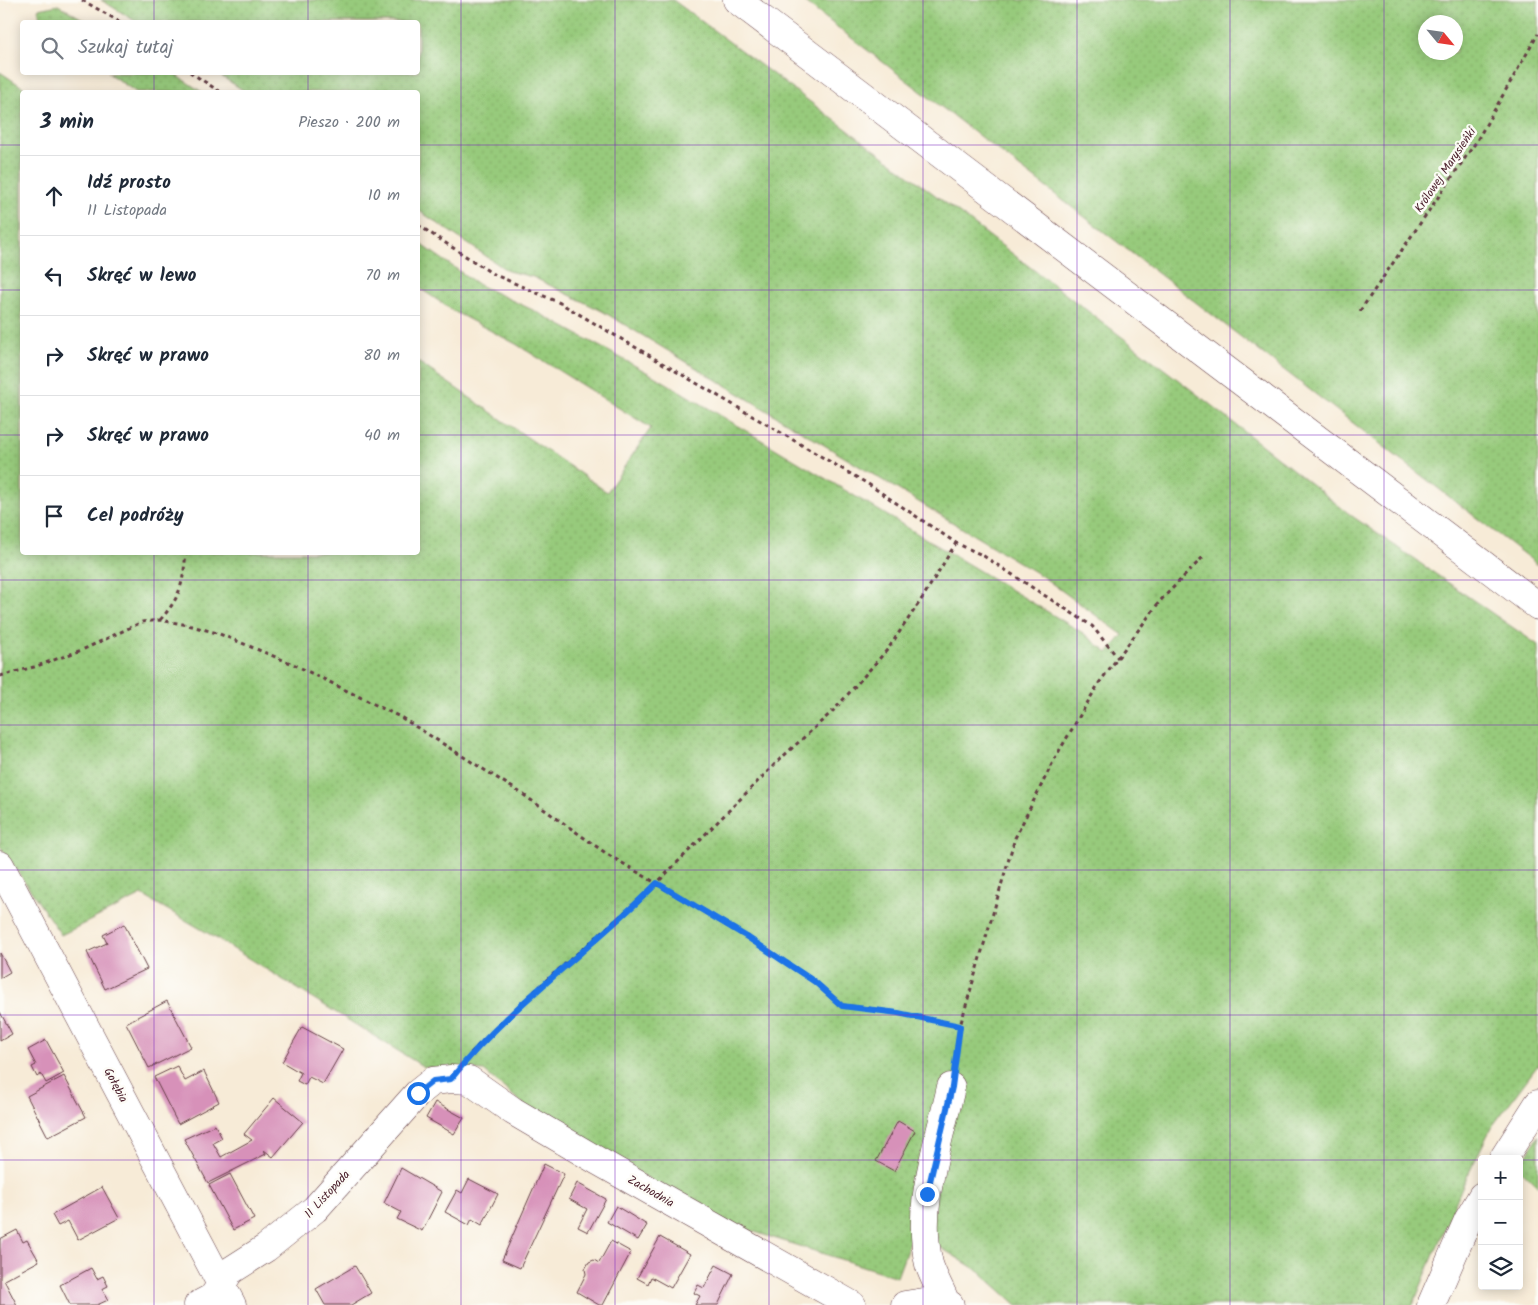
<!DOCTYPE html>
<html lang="pl">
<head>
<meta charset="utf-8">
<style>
  :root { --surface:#fff; --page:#f6f6f7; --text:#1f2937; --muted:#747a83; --line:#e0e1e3 }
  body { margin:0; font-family:Kalam,sans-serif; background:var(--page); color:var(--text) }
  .controls { position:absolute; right:15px; bottom:15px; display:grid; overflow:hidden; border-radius:5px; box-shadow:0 2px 12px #0003 }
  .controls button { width:45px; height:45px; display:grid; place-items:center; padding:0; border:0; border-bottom:1px solid var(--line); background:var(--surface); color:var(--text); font:25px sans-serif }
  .compass { position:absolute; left:1418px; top:15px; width:45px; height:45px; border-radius:50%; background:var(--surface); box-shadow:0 2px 12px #0003; rotate:119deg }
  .stop { position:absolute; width:15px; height:15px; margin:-11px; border:4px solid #1a73e8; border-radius:50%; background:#fff }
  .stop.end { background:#1a73e8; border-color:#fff; box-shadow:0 1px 5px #0008 }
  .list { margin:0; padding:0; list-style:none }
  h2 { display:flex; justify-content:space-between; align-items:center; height:65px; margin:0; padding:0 20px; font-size:21px }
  h2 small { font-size:16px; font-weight:400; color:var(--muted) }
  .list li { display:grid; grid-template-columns:32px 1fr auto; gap:15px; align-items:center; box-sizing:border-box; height:80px; padding:0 20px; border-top:1px solid var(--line) }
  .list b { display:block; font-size:19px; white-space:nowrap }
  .list p { margin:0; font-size:16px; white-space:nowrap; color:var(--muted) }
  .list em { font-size:16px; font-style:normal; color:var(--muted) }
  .icon { flex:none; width:28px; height:28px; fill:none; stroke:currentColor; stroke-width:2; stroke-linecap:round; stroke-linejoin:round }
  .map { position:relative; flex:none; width:1538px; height:1305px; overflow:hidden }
  .search { position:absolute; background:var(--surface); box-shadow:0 2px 12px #0003; left:20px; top:20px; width:400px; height:55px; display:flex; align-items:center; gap:12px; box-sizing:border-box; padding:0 18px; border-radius:5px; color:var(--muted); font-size:19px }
  .panel { position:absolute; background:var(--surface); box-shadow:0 2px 12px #0003; left:20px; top:90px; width:400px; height:465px; border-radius:5px }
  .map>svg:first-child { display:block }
  .grass { fill:url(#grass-dots); stroke:#707453; fill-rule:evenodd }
  .building { fill:#d791b9 }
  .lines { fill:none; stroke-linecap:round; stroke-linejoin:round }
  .minor-casing { stroke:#643e45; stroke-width:29 }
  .major-casing { stroke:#643e45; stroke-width:29 }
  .path { stroke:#643e45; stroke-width:3; stroke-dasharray:4 4; stroke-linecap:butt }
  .minor { stroke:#fff; stroke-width:28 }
  .major { stroke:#fff; stroke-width:28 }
  .route { stroke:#1a73e8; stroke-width:6 }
  .grid { fill:none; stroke:#7b2cbf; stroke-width:1; stroke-opacity:0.55 }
  .labels { text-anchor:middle; stroke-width:5; stroke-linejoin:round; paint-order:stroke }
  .street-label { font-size:12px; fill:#4a1f2b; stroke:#fdfcf7 }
</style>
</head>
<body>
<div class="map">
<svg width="1538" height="1305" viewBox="0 0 1538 1305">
  <defs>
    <pattern id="grass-dots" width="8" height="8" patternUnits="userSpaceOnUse" patternTransform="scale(1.25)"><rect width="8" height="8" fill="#97ca7b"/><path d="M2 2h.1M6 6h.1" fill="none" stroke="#84ad6a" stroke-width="1.8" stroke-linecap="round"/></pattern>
  </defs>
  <rect width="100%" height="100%" fill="#fdfcf7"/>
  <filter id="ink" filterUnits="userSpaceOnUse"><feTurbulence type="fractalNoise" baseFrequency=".02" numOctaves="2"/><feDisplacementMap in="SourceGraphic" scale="10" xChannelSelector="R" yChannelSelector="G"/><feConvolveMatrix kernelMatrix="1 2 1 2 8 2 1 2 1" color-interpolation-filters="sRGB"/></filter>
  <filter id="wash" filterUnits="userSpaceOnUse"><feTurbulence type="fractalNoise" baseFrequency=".0096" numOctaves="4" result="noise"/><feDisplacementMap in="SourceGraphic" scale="20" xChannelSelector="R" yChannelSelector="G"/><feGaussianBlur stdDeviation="1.12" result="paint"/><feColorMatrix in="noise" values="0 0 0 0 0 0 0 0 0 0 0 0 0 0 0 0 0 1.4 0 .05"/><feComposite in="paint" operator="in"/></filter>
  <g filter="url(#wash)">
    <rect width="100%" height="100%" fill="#f7ebd7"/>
    <path class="grass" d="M101 0H673L926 188 1193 391 1352 516 1538 645V1065L1491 1128 1462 1187 1413 1305H1017L980 1272 914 1231 897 1277 723 1222 530 1110 484 1071 424 1067 206 932 142 895 61 935 0 846V72L30 92H22V552H418V362L607 492 651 428 516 344 455 312 418 287V242L479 285 535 311 663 381 1083 633 1108 653 1123 635 1043 577 602 311 533 277 508 271 418 210V92H246L216 73 418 72V22H137Z
      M802 0H1538V565ZM1426 22H1456V52H1426Z
      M58 5 88 22H41L38 9Z
      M108 73H173L202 92H136Z
      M1538 1136V1187L1519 1168Z"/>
    <g id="blocks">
      <path class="building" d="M124 924 147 969 105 989 87 952 107 943 103 935Z
        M0 953 10 972 0 978Z
        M167 1001 191 1047 149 1068 126 1023Z
        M0 1012 12 1034 0 1041Z
        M302 1027 343 1049 323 1084 309 1077 305 1085 297 1081 301 1073 282 1062Z
        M46 1040 64 1073 46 1083 41 1074 37 1077 32 1067 36 1065 28 1050Z
        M177 1066 185 1081 204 1071 219 1102 178 1124 154 1077Z
        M64 1076 86 1117 48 1137 27 1096Z
        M274 1098 303 1122 273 1157 264 1150 266 1154 208 1183 184 1139 215 1125 222 1138 213 1143 221 1157 252 1140 244 1134Z
        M435 1102 464 1118 454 1134 426 1118Z
        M898 1121 915 1131 894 1171 876 1161Z
        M544 1164 564 1174 520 1268 502 1260Z
        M401 1168 442 1192 422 1231 397 1219 401 1212 384 1203Z
        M230 1174 254 1219 233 1230 209 1185Z
        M469 1179 498 1194 482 1225 472 1219 469 1225 445 1212 457 1190 462 1193Z
        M577 1183 606 1199 588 1232 578 1227 587 1209 569 1199Z
        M102 1187 119 1218 78 1240 68 1221 58 1226 52 1215Z
        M616 1206 647 1225 638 1240 607 1222Z
        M17 1230 23 1242 27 1240 39 1261 4 1280 17 1305H0V1239Z
        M660 1237 690 1254 671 1288 651 1277 648 1284 637 1278Z
        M611 1241 631 1252 603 1305H599L577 1292 586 1274 585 1269 589 1262 594 1260 599 1263Z
        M716 1265 733 1274 718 1305H695L700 1296 694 1293 698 1285 704 1288Z
        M355 1266 371 1293 351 1305H325L316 1289Z
        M91 1268 97 1279 103 1276 108 1286 102 1289 108 1300 97 1305H70L60 1285Z"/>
    </g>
  </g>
  <g filter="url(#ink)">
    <use href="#blocks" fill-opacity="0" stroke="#643e45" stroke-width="1"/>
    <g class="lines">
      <defs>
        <path id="minor" d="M0 865 232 1305
          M1503 1159 1538 1104
          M946 1303C941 1290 933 1277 929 1264 915 1206 939 1143 951 1087
          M198 1305 213 1297 230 1271 266 1248 315 1209 418 1093 433 1081 451 1079 469 1080 513 1111 598 1161 852 1305
          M905 1305 924 1302 950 1305
          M1431 1305 1468 1220 1482 1196"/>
        <path id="major" d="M737 0 1538 606"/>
      </defs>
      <use href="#minor" class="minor-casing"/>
      <use href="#major" class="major-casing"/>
      <path class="path" d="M82 0 120 22
        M190 72 220 92
        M418 225 493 274 560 303 868 484 956 543 982 555 1092 626 1118 658
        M1360 311 1476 142 1538 34
        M160 620C181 597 183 583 186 552
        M0 676 34 667 82 650 142 622 160 620 188 625 217 633 293 664 402 718 521 793 607 854 747 937 815 982 842 1006 898 1013 960 1026
        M471 1053 548 979 642 898 779 760 834 710 888 649 923 597 956 543
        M955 1062 960 1026 1015 838 1055 758 1099 683 1160 601 1203 557"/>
      <use href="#minor" class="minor"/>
      <use href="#major" class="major"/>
    </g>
  </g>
  <g class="lines" filter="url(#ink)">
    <path class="route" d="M418 1093 433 1081 451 1079C510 1004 590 951 657 883L747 937 815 982 842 1006 898 1013 960 1026 952 1087 927 1194"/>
  </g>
  <path class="grid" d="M154 0V22M308 0V22M461 0V1305M615 0V1305M769 0V1305M923 0V1305M1077 0V1305M1230 0V1305M1384 0V1305M154 72V92M308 72V92M0 145H22M418 145H1538M0 290H22M418 290H1538M0 435H22M418 435H1538M154 552V1305M308 552V1305M0 580H1538M0 725H1538M0 870H1538M0 1015H1538M0 1160H1482M1519 1160H1538"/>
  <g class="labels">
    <g class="street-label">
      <text transform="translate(1445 170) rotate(-56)" y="4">Królowej Marysieńki</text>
      <text transform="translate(116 1085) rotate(62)" y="4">Gołębia</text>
      <text transform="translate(651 1191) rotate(30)" y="4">Zachodnia</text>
      <text transform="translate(327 1194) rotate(-47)" y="4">11 Listopada</text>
    </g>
  </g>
</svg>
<div class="controls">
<button>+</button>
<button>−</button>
<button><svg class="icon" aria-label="layers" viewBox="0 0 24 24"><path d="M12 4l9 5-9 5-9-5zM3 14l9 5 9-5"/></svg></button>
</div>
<svg class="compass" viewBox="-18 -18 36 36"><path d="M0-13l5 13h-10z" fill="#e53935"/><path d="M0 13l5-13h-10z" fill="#747a83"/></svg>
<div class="stop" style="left:418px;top:1093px"></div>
<div class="stop end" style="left:927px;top:1194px"></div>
<div class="search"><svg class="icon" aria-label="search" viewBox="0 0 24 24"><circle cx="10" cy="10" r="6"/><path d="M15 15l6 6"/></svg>Szukaj tutaj</div>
<section class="panel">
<h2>3 min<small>Pieszo · 200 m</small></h2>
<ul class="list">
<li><svg class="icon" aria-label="ahead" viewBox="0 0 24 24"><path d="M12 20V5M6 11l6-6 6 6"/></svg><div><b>Idź prosto</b><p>11 Listopada</p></div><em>10 m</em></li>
<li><svg class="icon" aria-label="left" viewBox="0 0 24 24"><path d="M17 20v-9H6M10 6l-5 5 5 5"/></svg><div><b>Skręć w lewo</b></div><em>70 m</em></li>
<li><svg class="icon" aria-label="right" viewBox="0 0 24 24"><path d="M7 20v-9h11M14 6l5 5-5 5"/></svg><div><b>Skręć w prawo</b></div><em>80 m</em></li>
<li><svg class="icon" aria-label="right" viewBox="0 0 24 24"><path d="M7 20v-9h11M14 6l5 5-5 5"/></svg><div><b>Skręć w prawo</b></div><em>40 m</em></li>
<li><svg class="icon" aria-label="arrive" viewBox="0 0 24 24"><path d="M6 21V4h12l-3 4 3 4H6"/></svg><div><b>Cel podróży</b></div></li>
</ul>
</section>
</div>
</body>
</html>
